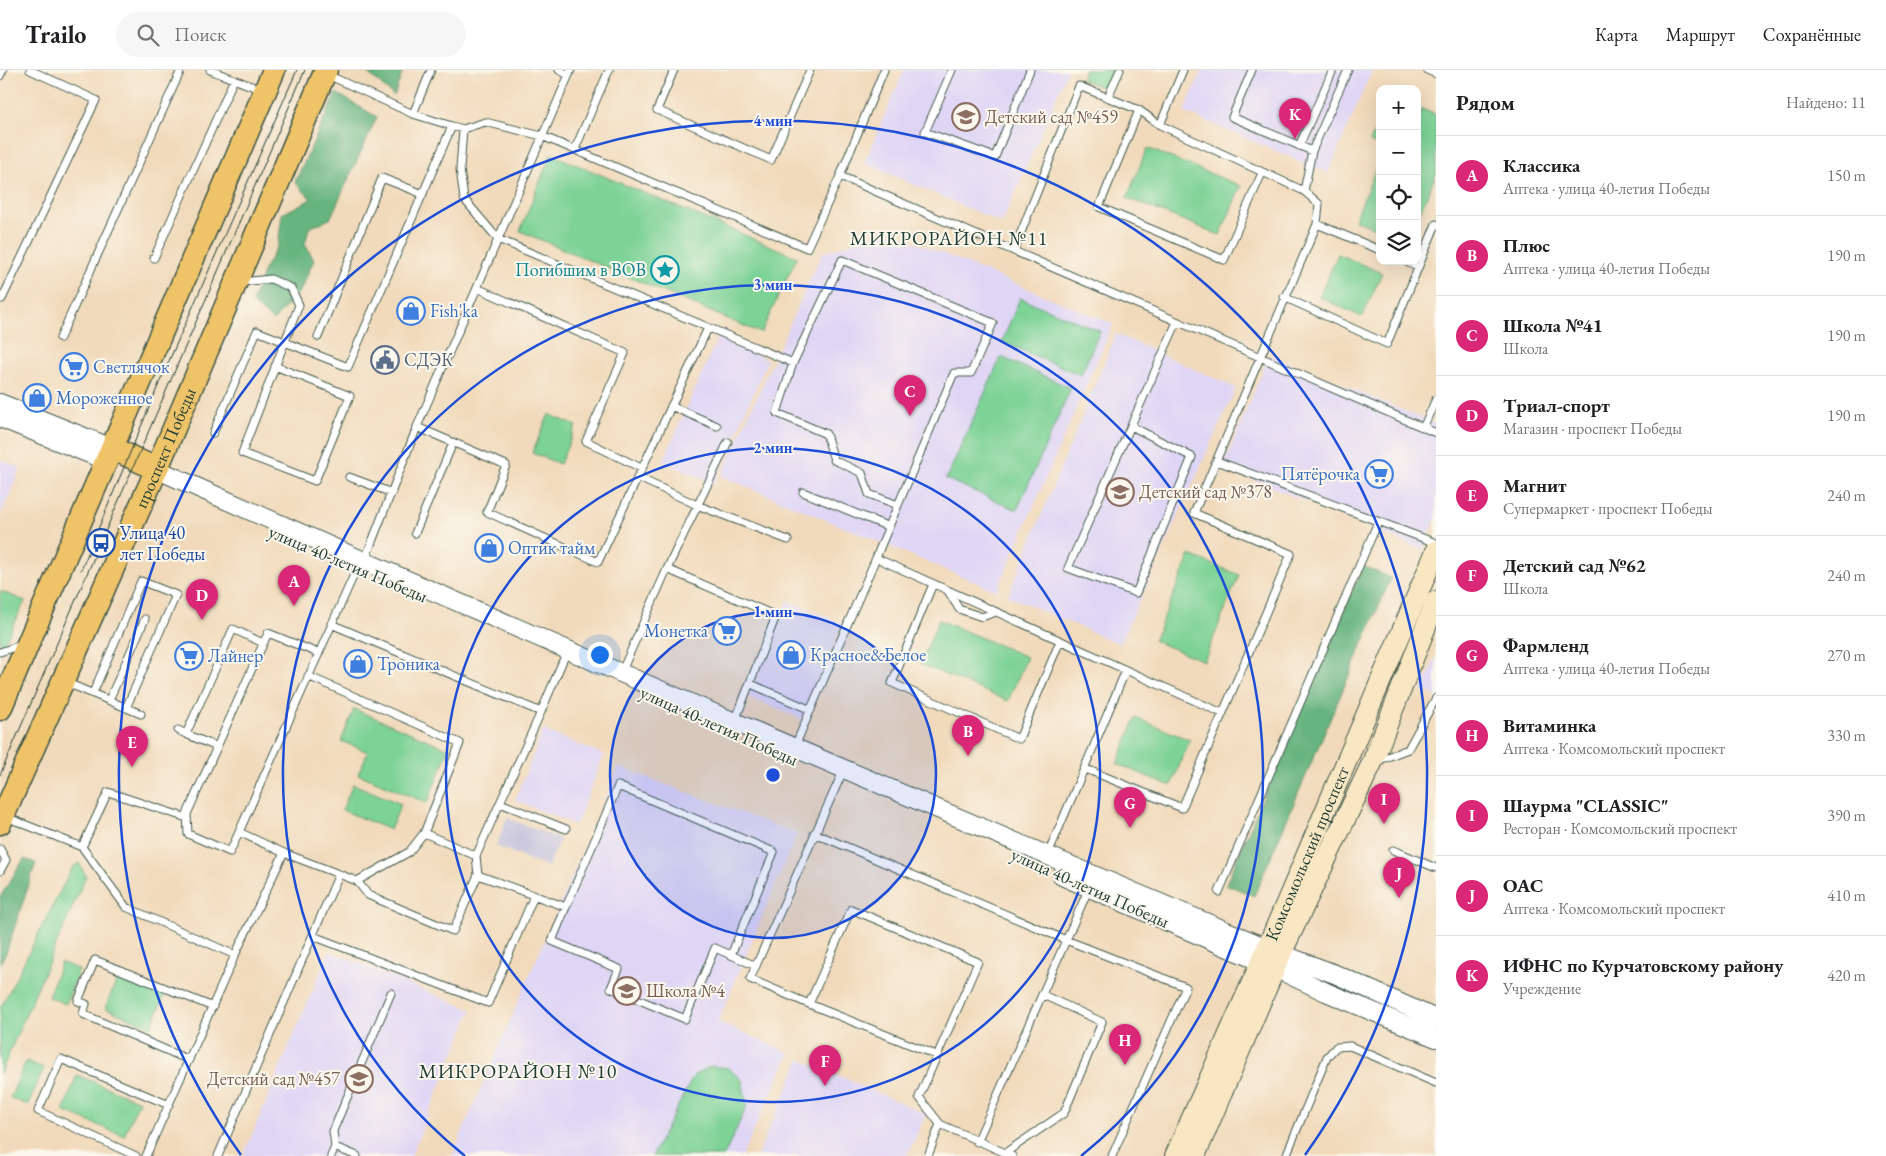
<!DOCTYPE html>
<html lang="ru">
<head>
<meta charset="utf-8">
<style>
  :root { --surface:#fff; --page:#f6f6f6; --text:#202124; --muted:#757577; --line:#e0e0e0; --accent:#db2777 }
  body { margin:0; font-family:"EB Garamond",serif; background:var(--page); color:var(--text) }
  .controls { position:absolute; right:15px; top:15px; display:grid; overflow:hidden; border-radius:10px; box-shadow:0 5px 20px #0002 }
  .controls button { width:45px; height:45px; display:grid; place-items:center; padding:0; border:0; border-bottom:1px solid var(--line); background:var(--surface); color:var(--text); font:25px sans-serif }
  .you { position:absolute; left:599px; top:584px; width:18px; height:18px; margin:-12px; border:4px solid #fff; border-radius:50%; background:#1a73e8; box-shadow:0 0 0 8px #1a73e833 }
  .badge { display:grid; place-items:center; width:32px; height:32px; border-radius:50%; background:var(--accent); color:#fff; font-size:16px; font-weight:700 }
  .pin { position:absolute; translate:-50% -41px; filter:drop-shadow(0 1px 2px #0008) }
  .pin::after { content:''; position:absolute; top:26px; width:18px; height:15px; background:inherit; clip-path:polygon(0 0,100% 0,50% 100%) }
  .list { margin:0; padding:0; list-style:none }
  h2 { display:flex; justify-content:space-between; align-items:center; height:65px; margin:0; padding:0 20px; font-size:21px }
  h2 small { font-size:16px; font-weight:400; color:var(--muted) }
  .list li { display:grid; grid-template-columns:32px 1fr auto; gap:15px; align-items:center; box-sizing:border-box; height:80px; padding:0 20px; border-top:1px solid var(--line) }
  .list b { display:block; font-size:19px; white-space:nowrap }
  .list p { margin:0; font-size:16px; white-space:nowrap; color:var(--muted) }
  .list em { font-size:16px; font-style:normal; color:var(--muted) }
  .icon { flex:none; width:28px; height:28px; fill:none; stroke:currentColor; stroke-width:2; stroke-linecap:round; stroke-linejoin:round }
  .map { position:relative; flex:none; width:1436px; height:1086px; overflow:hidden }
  header { display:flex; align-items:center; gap:30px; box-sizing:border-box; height:70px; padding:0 25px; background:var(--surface); border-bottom:1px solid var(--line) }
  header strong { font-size:24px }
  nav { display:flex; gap:28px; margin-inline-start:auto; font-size:18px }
  .search { width:350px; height:45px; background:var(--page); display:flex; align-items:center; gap:12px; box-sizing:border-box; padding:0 18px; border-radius:28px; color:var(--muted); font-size:19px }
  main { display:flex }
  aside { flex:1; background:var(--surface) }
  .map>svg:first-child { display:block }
  .built { fill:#dfd5f5 }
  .industrial { fill:#c3c1db }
  .green { fill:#7dd296; stroke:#4e8865 }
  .forest { fill:#66b47f; stroke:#42785a }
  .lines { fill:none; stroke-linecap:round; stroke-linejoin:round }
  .service-casing { stroke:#3e5548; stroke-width:9 }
  .tertiary-casing { stroke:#3e5548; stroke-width:20 }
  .secondary-casing { stroke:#3e5548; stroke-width:22 }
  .primary-casing { stroke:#3e5548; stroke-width:25 }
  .service { stroke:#fff; stroke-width:7 }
  .tertiary { stroke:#fff; stroke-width:18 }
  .secondary { stroke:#f9e7c3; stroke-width:20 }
  .primary { stroke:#efc469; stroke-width:22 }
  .tram { stroke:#1f3d34; stroke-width:1 }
  .ring { fill:none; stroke:#1d4ed8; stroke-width:2.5 }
  .labels { text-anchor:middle; stroke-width:4; stroke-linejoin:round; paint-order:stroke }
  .education-label { font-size:18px; fill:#785e54; stroke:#fbf7ec; text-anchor:start }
  .culture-label { font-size:18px; fill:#0d838f; stroke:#fbf7ec; text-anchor:end }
  .shop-label { font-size:18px; fill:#366cbe; stroke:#fbf7ec; text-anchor:start }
  .service-label { font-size:18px; fill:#4e5e75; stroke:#fbf7ec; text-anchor:start }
  .street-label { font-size:18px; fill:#1f3d34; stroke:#fbf7ec }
  .transit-label { font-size:18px; fill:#164399; stroke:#fbf7ec; text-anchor:start }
  .quarter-label { font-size:20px; letter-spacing:1px; fill:#1f3d34; stroke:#fbf7ec }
  .centre { fill:#1d4ed8; stroke:#fbf7ec; stroke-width:2.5 }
  .ring-label { font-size:15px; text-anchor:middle; font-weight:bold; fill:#1d4ed8; stroke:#fbf7ec; stroke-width:4; stroke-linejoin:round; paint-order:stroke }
</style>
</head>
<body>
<header>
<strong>Trailo</strong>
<div class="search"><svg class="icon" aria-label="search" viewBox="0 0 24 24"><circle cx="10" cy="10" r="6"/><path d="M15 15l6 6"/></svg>Поиск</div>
<nav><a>Карта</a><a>Маршрут</a><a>Сохранённые</a></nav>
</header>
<main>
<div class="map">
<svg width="1436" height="1086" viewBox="0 0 1436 1086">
  <rect width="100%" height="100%" fill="#fbf7ec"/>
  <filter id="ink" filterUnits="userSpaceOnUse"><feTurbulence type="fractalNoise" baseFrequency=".02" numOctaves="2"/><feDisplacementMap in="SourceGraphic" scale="10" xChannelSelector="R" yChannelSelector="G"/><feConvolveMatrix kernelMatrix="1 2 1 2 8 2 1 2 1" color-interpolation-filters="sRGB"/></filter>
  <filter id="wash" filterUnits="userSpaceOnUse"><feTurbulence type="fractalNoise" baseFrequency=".0096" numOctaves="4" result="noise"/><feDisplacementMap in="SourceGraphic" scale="20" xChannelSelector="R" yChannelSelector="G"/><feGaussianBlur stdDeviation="1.12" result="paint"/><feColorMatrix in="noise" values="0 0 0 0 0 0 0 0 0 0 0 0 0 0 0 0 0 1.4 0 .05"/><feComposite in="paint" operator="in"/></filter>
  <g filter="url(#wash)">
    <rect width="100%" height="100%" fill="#f1dabb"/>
    <path class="built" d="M904 0H1068L1002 153 864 93Z
      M1202 0H1372L1328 103 1184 42Z
      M888 161 1113 254 997 521 721 406 822 183Z
      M1116 264 1236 318 1120 574 1008 526Z
      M718 267 768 290 714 414 663 391Z
      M1269 285 1436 354V449L1423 480 1223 397Z
      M0 390 21 398 0 446Z
      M788 531 842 553 802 649 748 627Z
      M1436 587V626L1422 620Z
      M543 660 604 685 576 755 515 730Z
      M619 697 797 764 718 952 790 983 742 1086H452Z
      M329 881 472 940 411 1086H243Z
      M800 989 926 1044 907 1086H757Z"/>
    <path class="industrial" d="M507 748 560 769 548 797 496 776Z"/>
    <path class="green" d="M1085 0H1112L1104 18 1081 9Z
      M1422 39 1436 45V104L1417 150V50Z
      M1380 48V76L1370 72Z
      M1147 78 1241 116 1220 165 1127 128Z
      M551 84 797 187 761 263 520 161Z
      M1380 89V160L1355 150Z
      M1338 184 1382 203 1362 247 1319 227Z
      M1020 228 1100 261 1081 305 1002 272Z
      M1001 287 1071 318 1017 440 946 409Z
      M549 344 576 356 560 394 532 383Z
      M1190 485 1239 505 1204 591 1154 571Z
      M0 521 25 531 4 574 0 576Z
      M939 550 1027 587 1008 631 920 594Z
      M354 639 449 679 427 733 358 704 368 682 341 671Z
      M1136 648 1190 670 1171 716 1117 694Z
      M353 714 401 734 390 760 342 740Z
      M79 793 86 806 0 1004V939L72 798Z
      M61 892 79 900 66 934 48 927Z
      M119 905 165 925 151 957 105 938Z
      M26 991 44 998 28 1035 10 1028Z
      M712 996 728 998 742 1010 747 1036 724 1086H652L694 1005Z
      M77 1005 139 1031 124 1066 63 1041Z"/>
    <path class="forest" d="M364 0H403L394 26Z
      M336 23 377 47 330 149 309 158 305 174 314 190 300 221 273 251 252 232 264 200 278 175 282 144 311 129 295 112Z
      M1363 496 1391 508 1254 826 1226 814Z
      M24 789 36 793 6 883 0 893V827Z"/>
  </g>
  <g filter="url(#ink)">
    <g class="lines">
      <defs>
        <path id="service" d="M210 0 262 20
          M559 0 569 5
          M674 0 657 40 771 90 810 0
          M952 0 925 62 995 87 1030 0
          M1252 0 1232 47 1312 81 1348 0
          M1427 0 1436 4
          M328 5 413 44 452 56 463 59 485 52 542 66 807 178 840 106 884 0
          M0 6 3 0
          M1108 27 1120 0
          M1139 40 1099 137 1224 190 1262 103
          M413 44 431 0
          M1160 55 1183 0
          M463 59 460 99 464 129 498 169 793 293
          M1299 76 1333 0
          M575 79 609 0
          M840 106 1436 363
          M1304 121 1312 81
          M1317 154 1380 180
          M1014 180 1079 16 1139 40 1160 55 1304 121 1319 134 1317 154 1194 443 1291 484 1182 738 1086 699
          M154 188 234 9
          M1405 191 1417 197
          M241 212 271 209 291 218 299 235 242 383 315 411 350 326 275 296
          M477 218 625 283 586 371 641 398
          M1284 227 1387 274 1436 154
          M0 228 2 229 96 30 30 0
          M318 267 382 108 423 124
          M60 268 181 0
          M671 336 717 356
          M1131 356 1192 387 1136 523 1068 498 1163 283 1177 252
          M417 357 506 395 487 442 598 492 708 258
          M1423 358 1436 329
          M213 363 257 261 348 297 452 56
          M1217 391 1436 473
          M349 407 392 423
          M637 407 697 435 788 470
          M803 422 889 457
          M415 463 453 373
          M876 488 882 473 954 303H971L993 253 842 190 793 293 777 343 826 364 834 390 862 403 869 424 898 435
          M364 492 417 357 571 0
          M667 499 776 546 735 651
          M933 514 892 613 1019 669 1060 571
          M948 521 959 539 982 547 996 542
          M331 554 541 642
          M0 582 21 575
          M621 603 667 499 728 372
          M308 606 460 673 424 763
          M65 612 141 644
          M751 614 811 640
          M93 623 141 511 176 525 126 638
          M109 630 145 549
          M178 660 186 664
          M795 676 876 488 1222 643
          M217 677 186 664 233 559 263 573
          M1377 691 1408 679 1436 628
          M840 708 750 909 809 934 851 839 978 892 919 1027 940 1054 1012 1086
          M500 733 566 759
          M6 747 82 777 126 837 235 885
          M239 762 230 782 188 764 187 744 268 563 318 583
          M814 763 1066 870 1186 917 1112 1086
          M82 777 108 722 187 748
          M0 779 6 790 0 801
          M1393 780 1436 798
          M284 783 357 811 409 782 424 763 476 786 541 642 564 588
          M1048 784 1126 600
          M478 805 566 837 618 716 774 782 731 885
          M357 811 368 825 453 861 478 805 476 786
          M1219 822 1378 452
          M566 837 552 871 619 899 611 918 685 949 715 878 756 896
          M313 866 488 933 534 826
          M809 934 936 985
          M189 990 83 944 86 934 78 931 95 890 213 937
          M977 1072 1089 818
          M335 1077 357 1086
          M1005 1083 1064 1043 1102 952 1043 925
          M136 1086 38 1041 61 989 169 1035
          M146 1086 235 885 284 783 239 762 357 498
          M218 1086 339 804
          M331 1086 335 1077 333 1061 391 923
          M928 1086 940 1054
          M1286 1086 1327 987 1336 977 1350 976 1436 1013"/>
        <path id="tertiary" d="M0 333 112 378
          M0 348 107 391
          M156 399C524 563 895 722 1267 878
          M1062 806 1261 892
          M1281 884 1335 904 1436 949
          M1275 898 1326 922 1436 968"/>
        <g id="secondary">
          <path id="s1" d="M1175 1086 1261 892 1436 481"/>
          <path d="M1195 1086 1281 884 1372 693 1436 531"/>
        </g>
        <g id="primary">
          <path d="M112 378 156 399"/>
          <path d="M0 639 274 0"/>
          <path id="s2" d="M0 753 152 410 326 0"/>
        </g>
      </defs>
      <use href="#service" class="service-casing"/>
      <use href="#tertiary" class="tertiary-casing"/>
      <use href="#secondary" class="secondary-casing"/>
      <use href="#primary" class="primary-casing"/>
      <use href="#service" class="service"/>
      <use href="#tertiary" class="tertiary"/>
      <use href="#secondary" class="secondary"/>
      <use href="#primary" class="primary"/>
      <path class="tram" d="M81 500 158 316 297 0
        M0 705 305 0"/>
    </g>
  </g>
  <circle cx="773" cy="705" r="163" fill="#1d4ed8" fill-opacity=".12"/>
  <g class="ring">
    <circle cx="773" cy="705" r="163"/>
    <circle cx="773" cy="705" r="327"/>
    <path d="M465 1086A490 490 0 1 1 1081 1086"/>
    <path d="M241 1085A654 654 0 1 1 1305 1085"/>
  </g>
  <defs>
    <symbol id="school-ring" viewBox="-11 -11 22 22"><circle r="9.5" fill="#fbf7ec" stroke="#8d6e63" stroke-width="1.5"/><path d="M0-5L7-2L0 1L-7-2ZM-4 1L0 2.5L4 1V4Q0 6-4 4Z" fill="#8d6e63"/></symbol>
    <symbol id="sight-ring" viewBox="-11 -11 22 22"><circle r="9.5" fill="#fbf7ec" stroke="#0f9aa8" stroke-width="1.5"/><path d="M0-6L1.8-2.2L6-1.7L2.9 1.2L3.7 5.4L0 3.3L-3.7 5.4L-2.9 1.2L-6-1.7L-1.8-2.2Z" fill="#0f9aa8"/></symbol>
    <symbol id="shop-ring" viewBox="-11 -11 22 22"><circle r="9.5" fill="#fbf7ec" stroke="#3f7fe0" stroke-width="1.5"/><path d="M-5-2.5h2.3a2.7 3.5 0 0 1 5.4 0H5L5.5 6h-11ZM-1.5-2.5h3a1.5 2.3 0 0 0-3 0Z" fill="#3f7fe0"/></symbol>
    <symbol id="civic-ring" viewBox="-11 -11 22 22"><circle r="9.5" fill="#fbf7ec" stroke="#5c6f8a" stroke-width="1.5"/><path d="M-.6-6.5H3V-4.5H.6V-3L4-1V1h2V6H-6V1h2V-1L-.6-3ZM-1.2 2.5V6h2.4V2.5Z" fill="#5c6f8a"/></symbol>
    <symbol id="supermarket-ring" viewBox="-11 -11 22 22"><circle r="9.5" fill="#fbf7ec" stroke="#3f7fe0" stroke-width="1.5"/><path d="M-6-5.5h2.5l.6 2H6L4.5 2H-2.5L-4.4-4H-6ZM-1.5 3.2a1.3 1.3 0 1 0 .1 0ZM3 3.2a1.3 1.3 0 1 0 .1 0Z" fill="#3f7fe0"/></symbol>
    <symbol id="bus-ring" viewBox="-11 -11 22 22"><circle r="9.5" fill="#fbf7ec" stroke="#1a4fb4" stroke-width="1.5"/><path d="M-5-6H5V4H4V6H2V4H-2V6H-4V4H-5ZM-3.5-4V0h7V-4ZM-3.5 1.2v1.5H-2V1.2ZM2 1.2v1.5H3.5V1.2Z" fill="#1a4fb4"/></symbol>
  </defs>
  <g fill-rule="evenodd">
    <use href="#school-ring" x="950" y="31" width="32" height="32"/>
    <use href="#sight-ring" x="649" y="184" width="32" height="32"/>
    <use href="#shop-ring" x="395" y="225" width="32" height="32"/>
    <use href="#civic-ring" x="369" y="274" width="32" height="32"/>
    <use href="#supermarket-ring" x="58" y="281" width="32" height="32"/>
    <use href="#shop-ring" x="21" y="312" width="32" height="32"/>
    <use href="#supermarket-ring" x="1363" y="388" width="32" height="32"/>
    <use href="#school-ring" x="1104" y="406" width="32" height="32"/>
    <use href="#bus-ring" x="85" y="457" width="32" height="32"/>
    <use href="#shop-ring" x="473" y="462" width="32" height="32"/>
    <use href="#supermarket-ring" x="711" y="545" width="32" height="32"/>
    <use href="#shop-ring" x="775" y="569" width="32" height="32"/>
    <use href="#supermarket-ring" x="173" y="570" width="32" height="32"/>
    <use href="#shop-ring" x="342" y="578" width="32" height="32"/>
    <use href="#school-ring" x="611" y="905" width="32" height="32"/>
    <use href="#school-ring" x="343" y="993" width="32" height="32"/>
  </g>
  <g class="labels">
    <g class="education-label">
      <text x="985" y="53">Детский сад №459</text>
      <text x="1139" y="428">Детский сад №378</text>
      <text x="646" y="927">Школа №4</text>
      <text x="340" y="1015" text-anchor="end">Детский сад №457</text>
    </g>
    <g class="culture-label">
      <text x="646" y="206">Погибшим в ВОВ</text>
    </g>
    <g class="shop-label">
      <text x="430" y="247">Fish'ka</text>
      <text x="93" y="303">Светлячок</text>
      <text x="56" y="334">Мороженное</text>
      <text x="1360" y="410" text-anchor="end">Пятёрочка</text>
      <text x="508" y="484">Оптик тайм</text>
      <text x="708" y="567" text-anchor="end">Монетка</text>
      <text x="810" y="591">Красное&amp;Белое</text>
      <text x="208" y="592">Лайнер</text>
      <text x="377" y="600">Троника</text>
    </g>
    <g class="service-label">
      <text x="404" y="296">СДЭК</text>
    </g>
    <g class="street-label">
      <text dy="6" stroke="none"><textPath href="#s2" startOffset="410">проспект Победы</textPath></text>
      <text transform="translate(348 494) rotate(23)" y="6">улица 40-летия Победы</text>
      <text transform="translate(719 656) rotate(24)" y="6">улица 40-летия Победы</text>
      <text dy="6" stroke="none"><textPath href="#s1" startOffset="330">Комсомольский проспект</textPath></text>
      <text transform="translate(1090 818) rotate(24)" y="6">улица 40-летия Победы</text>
    </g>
    <g class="transit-label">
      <text x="120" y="469">Улица 40<tspan x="120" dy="21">лет Победы</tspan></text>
    </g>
    <g class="quarter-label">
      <text x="949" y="175">МИКРОРАЙОН №11</text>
      <text x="518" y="1008">МИКРОРАЙОН №10</text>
    </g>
  </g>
  <circle cx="773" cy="705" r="8" class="centre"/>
  <g class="ring-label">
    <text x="773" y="56">4 мин</text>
    <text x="773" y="220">3 мин</text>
    <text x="773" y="383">2 мин</text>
    <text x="773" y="547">1 мин</text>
  </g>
</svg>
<div class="controls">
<button>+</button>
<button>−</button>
<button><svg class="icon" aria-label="locate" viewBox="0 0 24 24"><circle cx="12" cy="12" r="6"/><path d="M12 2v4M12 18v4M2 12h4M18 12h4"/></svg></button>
<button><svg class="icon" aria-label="layers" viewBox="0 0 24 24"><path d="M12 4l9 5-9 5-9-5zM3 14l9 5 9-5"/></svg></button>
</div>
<div class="you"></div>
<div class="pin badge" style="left:294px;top:536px">A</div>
<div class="pin badge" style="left:968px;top:686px">B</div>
<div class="pin badge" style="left:910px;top:346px">C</div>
<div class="pin badge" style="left:202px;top:550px">D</div>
<div class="pin badge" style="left:132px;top:697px">E</div>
<div class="pin badge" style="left:825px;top:1016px">F</div>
<div class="pin badge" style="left:1130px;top:758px">G</div>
<div class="pin badge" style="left:1125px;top:995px">H</div>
<div class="pin badge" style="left:1384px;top:754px">I</div>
<div class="pin badge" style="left:1399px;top:828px">J</div>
<div class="pin badge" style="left:1295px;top:69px">K</div>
</div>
<aside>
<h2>Рядом<small>Найдено: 11</small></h2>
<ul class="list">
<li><span class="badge">A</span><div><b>Классика</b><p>Аптека · улица 40-летия Победы</p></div><em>150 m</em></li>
<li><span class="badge">B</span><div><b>Плюс</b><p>Аптека · улица 40-летия Победы</p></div><em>190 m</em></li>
<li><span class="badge">C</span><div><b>Школа №41</b><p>Школа</p></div><em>190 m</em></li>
<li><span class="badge">D</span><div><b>Tриал-спорт</b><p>Магазин · проспект Победы</p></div><em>190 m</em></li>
<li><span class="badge">E</span><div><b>Магнит</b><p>Супермаркет · проспект Победы</p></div><em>240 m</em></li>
<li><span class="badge">F</span><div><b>Детский сад №62</b><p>Школа</p></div><em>240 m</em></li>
<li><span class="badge">G</span><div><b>Фармленд</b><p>Аптека · улица 40-летия Победы</p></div><em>270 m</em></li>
<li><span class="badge">H</span><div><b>Витаминка</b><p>Аптека · Комсомольский проспект</p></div><em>330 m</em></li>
<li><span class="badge">I</span><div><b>Шаурма &quot;CLASSIC&quot;</b><p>Ресторан · Комсомольский проспект</p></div><em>390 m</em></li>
<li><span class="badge">J</span><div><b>ОАС</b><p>Аптека · Комсомольский проспект</p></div><em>410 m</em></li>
<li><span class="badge">K</span><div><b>ИФНС по Курчатовскому району</b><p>Учреждение</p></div><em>420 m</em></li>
</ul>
</aside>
</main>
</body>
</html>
